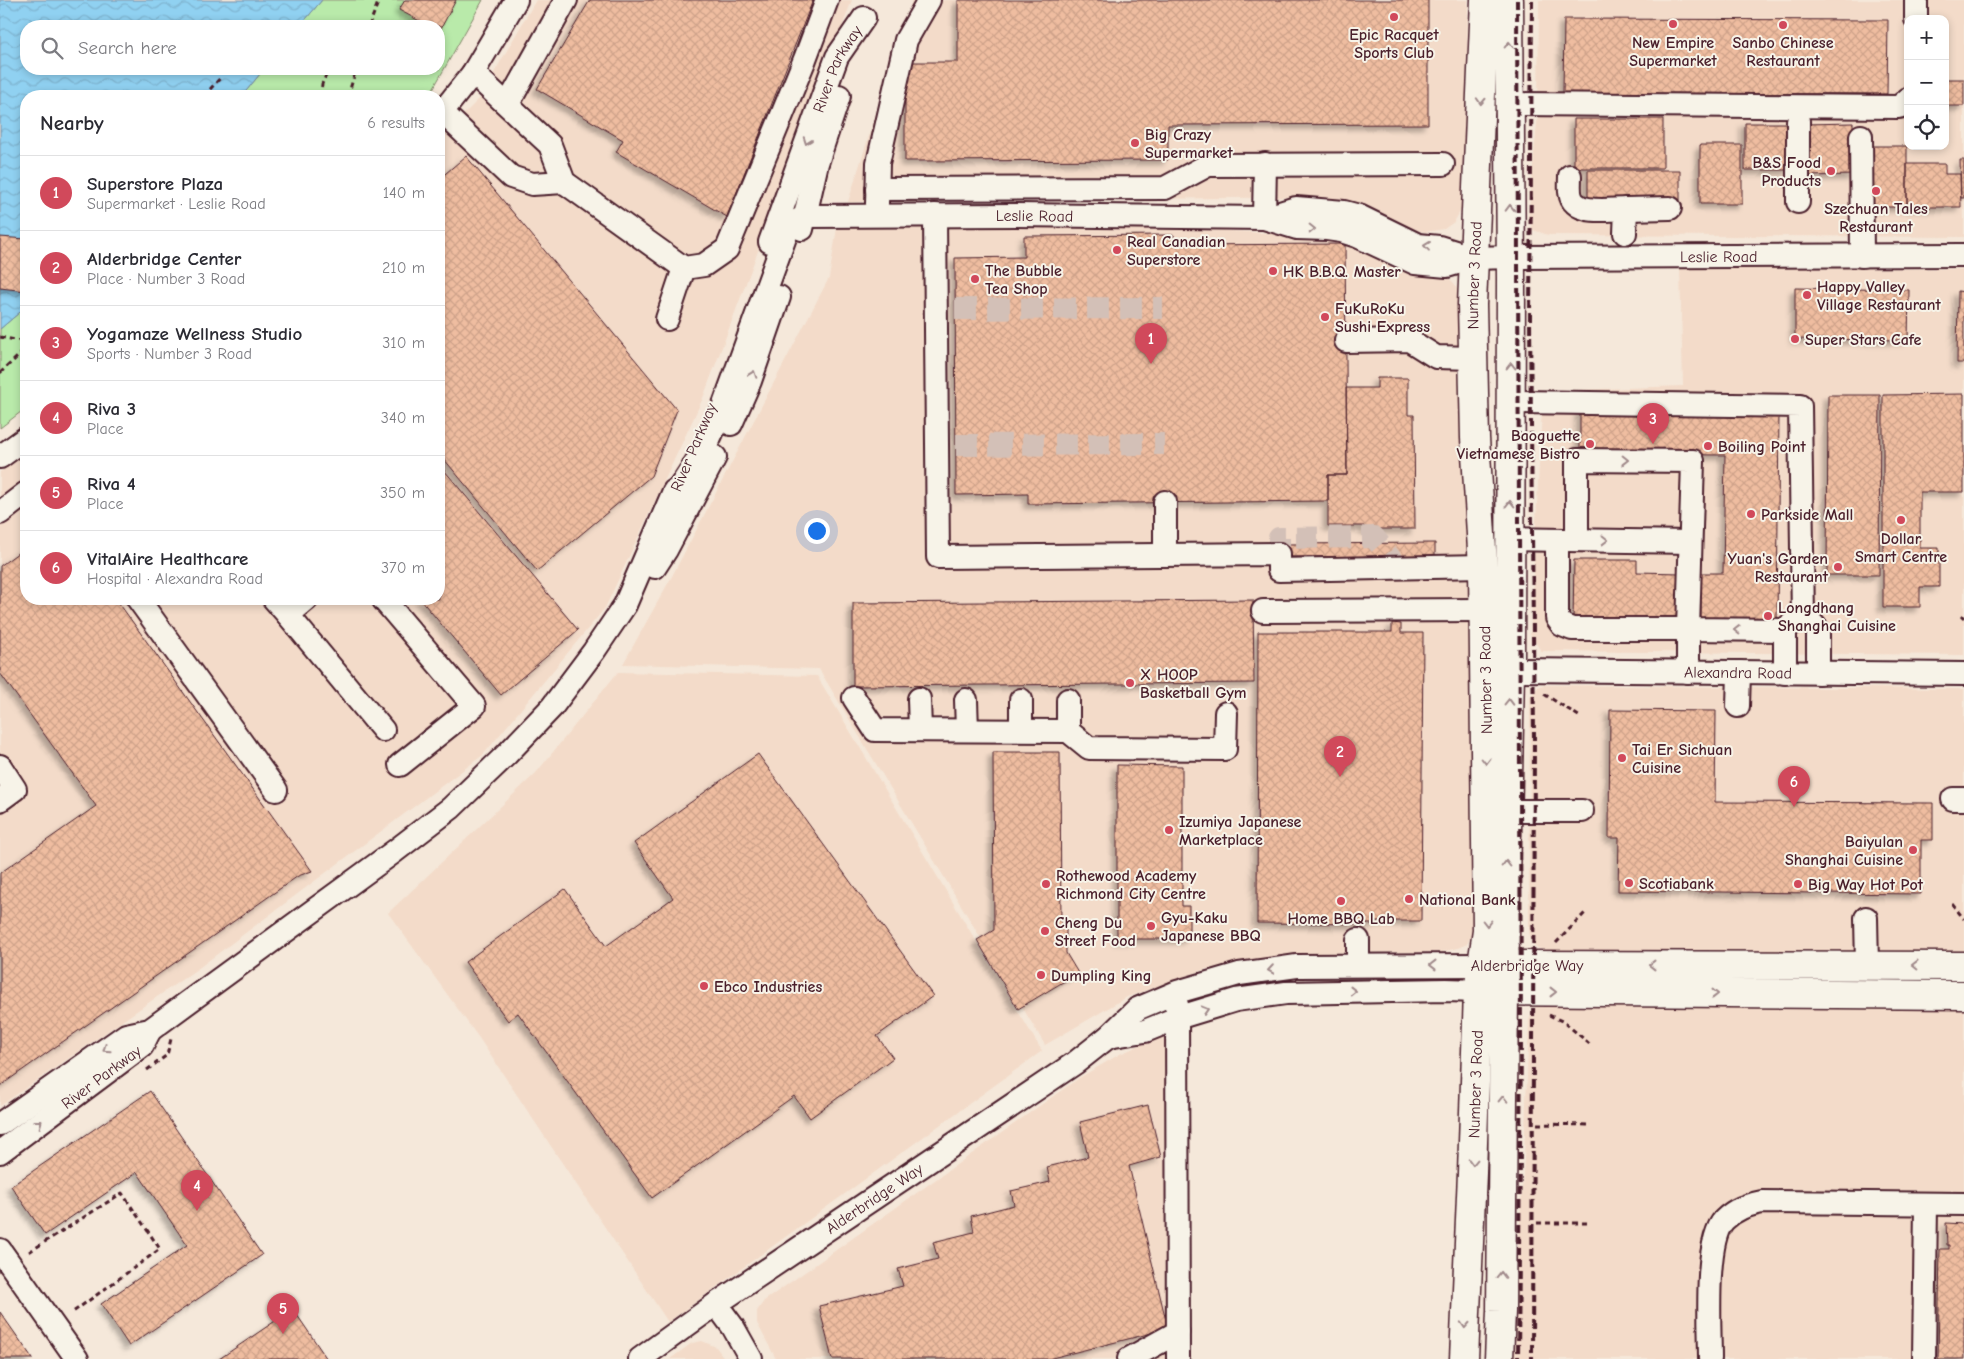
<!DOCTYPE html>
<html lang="en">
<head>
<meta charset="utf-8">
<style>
  :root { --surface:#fff; --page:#f7f7f7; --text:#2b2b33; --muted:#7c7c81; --line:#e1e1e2; --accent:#d1495b }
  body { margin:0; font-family:"Comic Neue",sans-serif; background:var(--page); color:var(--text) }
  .controls { position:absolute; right:15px; top:15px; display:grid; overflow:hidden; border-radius:10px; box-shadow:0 2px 8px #0003 }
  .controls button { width:45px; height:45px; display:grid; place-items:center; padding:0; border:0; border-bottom:1px solid var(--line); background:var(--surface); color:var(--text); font:25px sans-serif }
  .you { position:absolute; left:816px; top:530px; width:18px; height:18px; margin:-12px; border:4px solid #fff; border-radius:50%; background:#1a73e8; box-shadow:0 0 0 8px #1a73e833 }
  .badge { display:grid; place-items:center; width:32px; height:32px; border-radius:50%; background:var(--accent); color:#fff; font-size:16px; font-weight:700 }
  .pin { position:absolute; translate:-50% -41px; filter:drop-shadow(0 1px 2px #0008) }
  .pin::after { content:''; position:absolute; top:26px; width:18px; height:15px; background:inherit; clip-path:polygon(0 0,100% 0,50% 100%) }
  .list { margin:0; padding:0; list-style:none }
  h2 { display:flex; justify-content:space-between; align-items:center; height:65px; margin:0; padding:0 20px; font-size:21px }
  h2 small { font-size:16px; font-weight:400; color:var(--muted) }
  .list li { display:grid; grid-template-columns:32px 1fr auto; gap:15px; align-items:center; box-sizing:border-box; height:75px; padding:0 20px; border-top:1px solid var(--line) }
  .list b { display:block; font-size:19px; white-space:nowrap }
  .list p { margin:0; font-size:16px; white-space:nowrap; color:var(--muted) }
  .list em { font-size:16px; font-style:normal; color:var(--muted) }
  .icon { flex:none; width:28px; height:28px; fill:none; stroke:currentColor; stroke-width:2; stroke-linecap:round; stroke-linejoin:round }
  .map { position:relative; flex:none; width:1964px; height:1359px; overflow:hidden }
  .search { position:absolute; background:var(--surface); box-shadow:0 2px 8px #0003; left:20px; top:20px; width:425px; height:55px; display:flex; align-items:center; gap:12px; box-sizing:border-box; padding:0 18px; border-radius:20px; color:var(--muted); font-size:19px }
  .panel { position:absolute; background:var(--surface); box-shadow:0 2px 8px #0003; left:20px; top:90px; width:425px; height:515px; border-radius:20px }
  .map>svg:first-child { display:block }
  .built { fill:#f3dbc9; fill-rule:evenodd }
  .park { fill:#b9eaaa; stroke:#82846a }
  .water { fill:url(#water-waves); stroke:#748aa2 }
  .building { fill:url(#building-cross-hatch); stroke:#4a1f2b; filter:url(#shadow) }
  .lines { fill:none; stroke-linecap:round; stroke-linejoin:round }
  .minor-tunnel { stroke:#d3c0b7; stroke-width:22; stroke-dasharray:22 11; stroke-linecap:butt }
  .minor-casing { stroke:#4a1f2b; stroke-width:26 }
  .major-casing { stroke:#4a1f2b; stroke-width:31 }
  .path { stroke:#4a1f2b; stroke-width:3; stroke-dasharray:5 4; stroke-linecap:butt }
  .minor { stroke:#f7f3e8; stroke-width:22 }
  .major { stroke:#f7f3e8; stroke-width:28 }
  .rail { stroke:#4a1f2b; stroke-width:4; stroke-dasharray:8 4; stroke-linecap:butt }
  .oneway { stroke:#a0898a }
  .poi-dot { fill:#d1495b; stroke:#f7f3e8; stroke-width:2 }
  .labels { text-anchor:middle; stroke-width:4; stroke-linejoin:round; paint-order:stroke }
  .poi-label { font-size:16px; font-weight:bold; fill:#4a1f2b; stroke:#f7f3e8; text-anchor:start }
  .street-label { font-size:16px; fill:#4a1f2b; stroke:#f7f3e8 }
</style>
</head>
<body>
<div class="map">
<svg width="1964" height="1359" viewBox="0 0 1964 1359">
  <defs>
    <pattern id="water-waves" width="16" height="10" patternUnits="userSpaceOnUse" patternTransform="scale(1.25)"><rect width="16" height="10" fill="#90d1f1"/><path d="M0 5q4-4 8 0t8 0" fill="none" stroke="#7eb3cf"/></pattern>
    <pattern id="building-cross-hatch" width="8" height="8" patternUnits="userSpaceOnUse" patternTransform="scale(1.25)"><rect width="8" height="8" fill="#efbda0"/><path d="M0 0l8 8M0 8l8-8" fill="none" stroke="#cea28a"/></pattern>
    <filter id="shadow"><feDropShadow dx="-4.5" dy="4.5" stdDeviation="2.5" flood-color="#0004"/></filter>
  </defs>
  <rect width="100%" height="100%" fill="#f5e8da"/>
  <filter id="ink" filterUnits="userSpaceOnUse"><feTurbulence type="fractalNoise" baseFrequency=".02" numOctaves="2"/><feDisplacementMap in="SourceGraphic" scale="10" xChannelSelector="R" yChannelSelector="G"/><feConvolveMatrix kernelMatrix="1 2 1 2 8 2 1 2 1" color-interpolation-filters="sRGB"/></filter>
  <g filter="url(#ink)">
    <path class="built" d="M536 0H852L703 398 605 608 483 755 200 967 0 1106V472L26 453V599H439V139L479 99Z
      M912 0H1468L1465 193 1461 210 1454 222 1444 229 1425 232 1407 228 1349 201 1323 197 848 202Z
      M1539 0H1964V237L1548 235 1533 230 1528 218 1538 113ZM1908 19H1945V146H1908Z
      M840 209 1335 237 1447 277 1453 282 1456 286 1459 297 1461 412 1474 535 1475 929 1467 944 1461 947 1442 952 1299 953 1206 969 1127 997 1045 1045 819 669 623 664 671 578 829 278Z
      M1680 267 1964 269V655L1541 651 1530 634 1543 391 1683 386Z
      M618 672 817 676 1042 1051 668 1322 479 1038 388 913 536 773Z
      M1543 685 1964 689V954L1545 950 1537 948 1532 944 1529 932 1530 697 1538 687Z
      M1540 1005 1964 1007V1359H1511L1524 1159 1529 1020 1534 1008Z
      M1177 1029 1178 1359H776L757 1323V1311L764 1301 1079 1078 1120 1054Z
      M702 1341 716 1347 725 1359H670L692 1343Z"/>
    <path class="park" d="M322 0H483L429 96H242L264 69H439V26H300Z
      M26 307V408L0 428V329Z"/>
    <path class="water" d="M0 0H322L300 26H26V69H264L242 96H26V307L0 329Z"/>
    <path class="building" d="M405 0H456L439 32V26H429L399 10Z
      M590 0H813L727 217 616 152 623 140 537 89Z
      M958 0H1428V124L1168 125V160L905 161V62H958Z
      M1564 19 1888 20 1887 94 1563 93Z
      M1945 79H1964V106H1945Z
      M1574 119H1663V168H1574Z
      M1745 123H1790V170H1745Z
      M1853 123V175L1807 176 1806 124Z
      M1700 145H1742V204H1700Z
      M1868 146H1907V207H1868Z
      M466 156 677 410 651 476 537 571 439 453V179Z
      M1960 160H1964V198H1961Z
      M1907 164H1945V174H1960L1961 207H1907Z
      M1588 170H1680V200H1588Z
      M1174 235V245L1345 244 1347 475H1328V501L1028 504V494L956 495 955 258 1024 257V236Z
      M0 237 26 239V291L0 288Z
      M1795 288 1909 290 1908 340 1795 339Z
      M1958 291 1964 292V363H1957Z
      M1377 378H1408V415H1414L1415 529H1364V526H1328V475H1347L1346 388H1377Z
      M1964 394V492H1920V548H1939V587H1920V607H1883V395Z
      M1828 395H1880L1879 575H1827Z
      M1580 409 1779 411 1777 623H1701V573H1723L1725 455 1580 454Z
      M439 464 578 630 501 695 420 599H439Z
      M1435 543V556L1287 557V544Z
      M26 547V599H116L312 871 298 876 0 1086V873L96 806 0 673V566Z
      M1574 560H1637V572L1681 573V623L1573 622Z
      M1253 600 1254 683 853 686V603Z
      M1392 623 1401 624V633H1423L1421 921H1375V924L1257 923 1258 632H1392Z
      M1610 710 1716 711 1715 802 1933 803V840H1921V894L1618 891 1619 838H1609Z
      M993 752H1060L1061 929H1066V953L1078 973 1018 1009 977 940 994 930Z
      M758 754 933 996 877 1036 893 1058 810 1118 794 1096 652 1198 518 1013 508 1021 465 962 565 889 606 946 673 898 634 843Z
      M1117 765 1182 766V906H1189V939H1117Z
      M150 1091 262 1255 129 1346 101 1304 187 1245 137 1172 45 1235 11 1186Z
      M1148 1105 1161 1157 1129 1166 1168 1329 1048 1359H832L819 1306 903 1286 898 1269 938 1259 933 1242 974 1232 971 1216 1014 1205 1011 1191 1050 1182 1047 1167 1088 1157 1080 1122Z
      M1946 1223 1964 1224V1359H1938L1940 1249H1949V1245H1947Z
      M293 1309 327 1359H219Z
      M0 1312 33 1359H0Z"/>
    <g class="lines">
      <path class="minor-tunnel" d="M955 309 1163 308
        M956 445 1164 444
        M1279 554V538L1374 537 1399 569"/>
      <defs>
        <g id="minor">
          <path d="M1916 0V19"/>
          <path d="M473 73 550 145 564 182 684 268 704 265 727 249 805 59 827 0"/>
          <path d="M508 104 566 0"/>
          <path d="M1509 104 1899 107 1908 99"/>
          <path d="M442 112 511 177 532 184 564 182"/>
          <path d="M439 116 473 73 516 0"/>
          <path d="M1861 136 1862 256"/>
          <path d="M1570 176C1570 184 1568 197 1575 203 1586 214 1611 209 1626 209L1625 233"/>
          <path d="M877 189 1165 188 1208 165 1443 164"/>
          <path d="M1798 202V121"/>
          <path d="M877 204 878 163 906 40 929 0"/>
          <path d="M1626 209 1670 208"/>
          <path d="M935 215 938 557 1279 554V570L1483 566"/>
          <path d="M1264 218 1296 208 1344 212 1359 216 1418 245 1439 247 1474 258"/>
          <path d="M1264 218 1265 164"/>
          <path d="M802 229 817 163 839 96"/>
          <path id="s1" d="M770 242 837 57 864 18"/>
          <path d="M667 319 684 268"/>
          <path d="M1346 341 1409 340 1436 357 1473 358"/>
          <path d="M1511 402 1800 406 1803 620"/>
          <path d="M731 424 750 381 779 297"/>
          <path d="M0 457 26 438"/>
          <path d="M1165 502V555"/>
          <path id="s2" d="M669 504 704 450 721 413 788 229 794 222 806 216 1016 215 1264 218 1297 228 1327 229 1341 231 1357 236 1415 263 1447 266 1474 258 1511 257 1964 255"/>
          <path d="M0 513 26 493"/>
          <path d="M1510 539 1690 542"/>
          <path d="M1557 540V618L1562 625 1572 629H1688V672"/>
          <path d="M1577 540V460L1693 461 1688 629 1785 630"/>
          <path d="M655 567 666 550 715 457"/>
          <path d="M138 599 276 790"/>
          <path d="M274 599 288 615"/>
          <path d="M307 599 288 615 383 730"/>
          <path d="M383 599 474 706 400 765"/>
          <path d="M1263 611 1484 610"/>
          <path id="s3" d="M1510 670 1964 674"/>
          <path d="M1785 673V630C1793 621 1798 620 1810 621L1818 630V673"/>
          <path d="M854 698 875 730 1068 731 1089 748 1225 749 1226 713"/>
          <path d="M919 699 920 730"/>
          <path d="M966 700 967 730"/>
          <path d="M1068 700V731"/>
          <path d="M1738 706 1739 672"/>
          <path d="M1021 730V700"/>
          <path d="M0 766 15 789 0 800"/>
          <path d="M1953 799H1964"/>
          <path d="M1507 811H1582"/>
          <path d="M1866 918 1867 965"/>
          <path d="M1358 940V965"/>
          <path d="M1177 1005 1178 1359"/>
          <path d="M1108 1037 1145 1031 1177 1018 1236 1000 1286 993 1446 990 1478 991"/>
          <path d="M0 1124 126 1035 150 1030 395 851 451 808 507 754 552 707 594 651 625 605 674 491"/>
          <path id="s4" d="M0 1152 142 1046 150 1030"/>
          <path d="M0 1250 77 1359"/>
          <path d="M716 1304 733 1327 751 1359"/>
          <path id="s5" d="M640 1359 716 1304 1075 1063 1108 1037 1137 1009 1177 992 1239 974 1297 966 1482 965"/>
          <path d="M1129 1359 1178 1332"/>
          <path d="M1710 1359C1710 1328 1704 1241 1724 1220 1735 1209 1747 1205 1762 1202L1964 1204"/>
          <path d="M1924 1359 1926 1204"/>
        </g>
        <g id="major">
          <path d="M1488 965 1964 966"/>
          <path d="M1486 991 1964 995"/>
          <path id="s6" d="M1464 1359 1472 1173 1478 991 1487 931 1483 566 1475 438 1472 305 1485 0"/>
          <path d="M1499 1359 1501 1311 1504 992 1510 670 1511 278 1509 0"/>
        </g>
      </defs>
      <use href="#minor" class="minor-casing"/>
      <use href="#major" class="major-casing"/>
      <path class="path" d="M369 26 379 0
        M204 96 222 76
        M321 96 322 84 329 69
        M348 96 356 69
        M0 337 26 342
        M0 373 26 349
        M1961 615 1964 618
        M1544 694 1582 718
        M1952 904 1964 919
        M1556 943 1586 912
        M1549 1015 1564 1022 1592 1046
        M147 1070 167 1055 171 1039
        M1537 1124 1591 1125
        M1537 1223H1590
        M29 1252 122 1193 160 1249 73 1312"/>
      <use href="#minor" class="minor"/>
      <use href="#major" class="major"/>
      <path class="rail" d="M1517 0 1521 1041 1518 1359
        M1532 0 1530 319 1534 737 1532 1359"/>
    </g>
    <defs><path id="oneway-chevron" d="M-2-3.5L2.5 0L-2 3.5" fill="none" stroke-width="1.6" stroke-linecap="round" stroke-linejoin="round" transform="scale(1.25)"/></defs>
    <g class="oneway">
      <use href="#oneway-chevron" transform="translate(1509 45) rotate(-90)"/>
      <use href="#oneway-chevron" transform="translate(1481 101) rotate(93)"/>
      <use href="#oneway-chevron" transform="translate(807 141) rotate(110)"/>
      <use href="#oneway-chevron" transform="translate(1510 208) rotate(-91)"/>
      <use href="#oneway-chevron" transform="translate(1312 229) rotate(1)"/>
      <use href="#oneway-chevron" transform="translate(1427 246) rotate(-173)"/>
      <use href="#oneway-chevron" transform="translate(1511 366) rotate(-90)"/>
      <use href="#oneway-chevron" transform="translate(753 374) rotate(-71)"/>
      <use href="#oneway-chevron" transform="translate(1625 460) rotate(1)"/>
      <use href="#oneway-chevron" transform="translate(1510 504) rotate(-90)"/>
      <use href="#oneway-chevron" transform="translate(1605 540) rotate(1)"/>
      <use href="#oneway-chevron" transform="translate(1737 630) rotate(-179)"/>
      <use href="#oneway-chevron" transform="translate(1509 702) rotate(-89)"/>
      <use href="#oneway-chevron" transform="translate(1486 761) rotate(90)"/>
      <use href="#oneway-chevron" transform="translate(1506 864) rotate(-90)"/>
      <use href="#oneway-chevron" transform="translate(1487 923) rotate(90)"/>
      <use href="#oneway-chevron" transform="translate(1433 965) rotate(180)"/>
      <use href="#oneway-chevron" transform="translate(1652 965) rotate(180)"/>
      <use href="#oneway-chevron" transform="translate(1915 965) rotate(-179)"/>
      <use href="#oneway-chevron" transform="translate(1271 970) rotate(172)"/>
      <use href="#oneway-chevron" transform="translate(1353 991) rotate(-1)"/>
      <use href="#oneway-chevron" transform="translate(1553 992)"/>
      <use href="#oneway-chevron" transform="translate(1715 994)"/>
      <use href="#oneway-chevron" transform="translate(1205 1010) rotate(-17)"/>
      <use href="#oneway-chevron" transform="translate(106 1049) rotate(145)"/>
      <use href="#oneway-chevron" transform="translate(1503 1099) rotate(-89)"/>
      <use href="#oneway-chevron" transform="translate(39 1123) rotate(-37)"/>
      <use href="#oneway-chevron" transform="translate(1473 1162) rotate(92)"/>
      <use href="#oneway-chevron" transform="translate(1501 1275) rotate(-89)"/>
      <use href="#oneway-chevron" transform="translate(1465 1325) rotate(93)"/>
    </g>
  </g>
  <g class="poi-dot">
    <circle cx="1394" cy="17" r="5"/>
    <circle cx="1673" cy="24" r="5"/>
    <circle cx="1783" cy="25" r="5"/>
    <circle cx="1135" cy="143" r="5"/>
    <circle cx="1831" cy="171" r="5"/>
    <circle cx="1876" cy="191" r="5"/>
    <circle cx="1117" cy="250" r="5"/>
    <circle cx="1273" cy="271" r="5"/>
    <circle cx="975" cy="279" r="5"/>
    <circle cx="1807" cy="295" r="5"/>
    <circle cx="1325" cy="317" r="5"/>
    <circle cx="1795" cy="339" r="5"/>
    <circle cx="1590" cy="444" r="5"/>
    <circle cx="1708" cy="446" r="5"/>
    <circle cx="1751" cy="514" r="5"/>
    <circle cx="1901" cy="520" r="5"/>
    <circle cx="1838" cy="567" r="5"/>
    <circle cx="1768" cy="616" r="5"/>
    <circle cx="1130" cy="683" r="5"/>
    <circle cx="1622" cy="758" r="5"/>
    <circle cx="1169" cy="830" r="5"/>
    <circle cx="1913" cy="850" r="5"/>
    <circle cx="1629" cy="883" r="5"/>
    <circle cx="1046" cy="884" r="5"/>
    <circle cx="1798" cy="884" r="5"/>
    <circle cx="1409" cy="899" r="5"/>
    <circle cx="1341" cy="901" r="5"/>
    <circle cx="1151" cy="926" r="5"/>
    <circle cx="1045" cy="931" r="5"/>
    <circle cx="1041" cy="975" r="5"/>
    <circle cx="704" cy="986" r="5"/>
  </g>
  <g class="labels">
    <g class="poi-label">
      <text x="1394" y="40" text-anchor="middle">Epic Racquet<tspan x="1394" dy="18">Sports Club</tspan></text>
      <text x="1673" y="48" text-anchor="middle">New Empire<tspan x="1673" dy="18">Supermarket</tspan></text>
      <text x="1783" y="48" text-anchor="middle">Sanbo Chinese<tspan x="1783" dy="18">Restaurant</tspan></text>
      <text x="1145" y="140">Big Crazy<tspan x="1145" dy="18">Supermarket</tspan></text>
      <text x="1821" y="168" text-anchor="end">B&amp;S Food<tspan x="1821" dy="18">Products</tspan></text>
      <text x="1876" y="214" text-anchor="middle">Szechuan Tales<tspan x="1876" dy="18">Restaurant</tspan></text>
      <text x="1127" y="247">Real Canadian<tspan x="1127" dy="18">Superstore</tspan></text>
      <text x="985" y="276">The Bubble<tspan x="985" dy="18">Tea Shop</tspan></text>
      <text x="1283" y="277">HK B.B.Q. Master</text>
      <text x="1817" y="292">Happy Valley<tspan x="1817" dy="18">Village Restaurant</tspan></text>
      <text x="1335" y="314">FuKuRoKu<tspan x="1335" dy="18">Sushi Express</tspan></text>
      <text x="1805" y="345">Super Stars Cafe</text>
      <text x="1580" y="441" text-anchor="end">Baoguette<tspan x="1580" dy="18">Vietnamese Bistro</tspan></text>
      <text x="1718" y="452">Boiling Point</text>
      <text x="1761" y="520">Parkside Mall</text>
      <text x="1901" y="544" text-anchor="middle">Dollar<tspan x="1901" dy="18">Smart Centre</tspan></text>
      <text x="1828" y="564" text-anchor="end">Yuan's Garden<tspan x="1828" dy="18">Restaurant</tspan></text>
      <text x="1778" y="613">Longdhang<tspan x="1778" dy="18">Shanghai Cuisine</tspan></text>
      <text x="1140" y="680">X HOOP<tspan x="1140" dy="18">Basketball Gym</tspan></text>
      <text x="1632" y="755">Tai Er Sichuan<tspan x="1632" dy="18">Cuisine</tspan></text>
      <text x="1179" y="827">Izumiya Japanese<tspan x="1179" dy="18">Marketplace</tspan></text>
      <text x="1903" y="847" text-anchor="end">Baiyulan<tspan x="1903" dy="18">Shanghai Cuisine</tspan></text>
      <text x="1056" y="881">Rothewood Academy<tspan x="1056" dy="18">Richmond City Centre</tspan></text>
      <text x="1639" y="889">Scotiabank</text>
      <text x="1808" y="890">Big Way Hot Pot</text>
      <text x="1419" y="905">National Bank</text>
      <text x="1161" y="923">Gyu-Kaku<tspan x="1161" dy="18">Japanese BBQ</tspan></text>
      <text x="1341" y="924" text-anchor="middle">Home BBQ Lab</text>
      <text x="1055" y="928">Cheng Du<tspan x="1055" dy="18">Street Food</tspan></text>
      <text x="1051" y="981">Dumpling King</text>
      <text x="714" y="992">Ebco Industries</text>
    </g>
    <g class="street-label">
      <text dy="6" stroke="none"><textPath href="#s1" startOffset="186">River Parkway</textPath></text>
      <text dy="6" stroke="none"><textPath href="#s2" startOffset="552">Leslie Road</textPath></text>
      <text dy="6" stroke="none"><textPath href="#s2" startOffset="1246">Leslie Road</textPath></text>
      <text dy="6" stroke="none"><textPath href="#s6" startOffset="1085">Number 3 Road</textPath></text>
      <text transform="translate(693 447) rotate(-67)" y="6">River Parkway</text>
      <text dy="6" stroke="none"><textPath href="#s3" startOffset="228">Alexandra Road</textPath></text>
      <text transform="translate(1485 680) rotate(-91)" y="6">Number 3 Road</text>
      <text x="1527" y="971">Alderbridge Way</text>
      <text dy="6" stroke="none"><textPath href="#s4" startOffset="126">River Parkway</textPath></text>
      <text dy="6" stroke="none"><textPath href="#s6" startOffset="275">Number 3 Road</textPath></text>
      <text dy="6" stroke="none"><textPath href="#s5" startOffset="284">Alderbridge Way</textPath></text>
    </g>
  </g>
</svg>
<div class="controls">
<button>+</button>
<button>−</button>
<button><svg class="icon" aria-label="locate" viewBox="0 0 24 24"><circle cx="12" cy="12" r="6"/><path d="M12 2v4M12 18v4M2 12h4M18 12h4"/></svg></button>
</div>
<div class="you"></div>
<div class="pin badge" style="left:1151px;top:364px">1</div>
<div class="pin badge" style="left:1340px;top:777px">2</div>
<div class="pin badge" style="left:1653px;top:444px">3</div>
<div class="pin badge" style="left:197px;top:1211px">4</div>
<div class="pin badge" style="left:283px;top:1334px">5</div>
<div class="pin badge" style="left:1794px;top:807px">6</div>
<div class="search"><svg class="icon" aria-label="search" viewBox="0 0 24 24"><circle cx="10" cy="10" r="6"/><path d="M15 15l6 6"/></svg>Search here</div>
<section class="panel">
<h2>Nearby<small>6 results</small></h2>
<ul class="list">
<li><span class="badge">1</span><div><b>Superstore Plaza</b><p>Supermarket · Leslie Road</p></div><em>140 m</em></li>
<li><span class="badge">2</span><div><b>Alderbridge Center</b><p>Place · Number 3 Road</p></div><em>210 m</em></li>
<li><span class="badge">3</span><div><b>Yogamaze Wellness Studio</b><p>Sports · Number 3 Road</p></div><em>310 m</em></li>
<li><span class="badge">4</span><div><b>Riva 3</b><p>Place</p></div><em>340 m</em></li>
<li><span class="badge">5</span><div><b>Riva 4</b><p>Place</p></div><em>350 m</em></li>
<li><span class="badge">6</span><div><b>VitalAire Healthcare</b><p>Hospital · Alexandra Road</p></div><em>370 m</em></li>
</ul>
</section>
</div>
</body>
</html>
